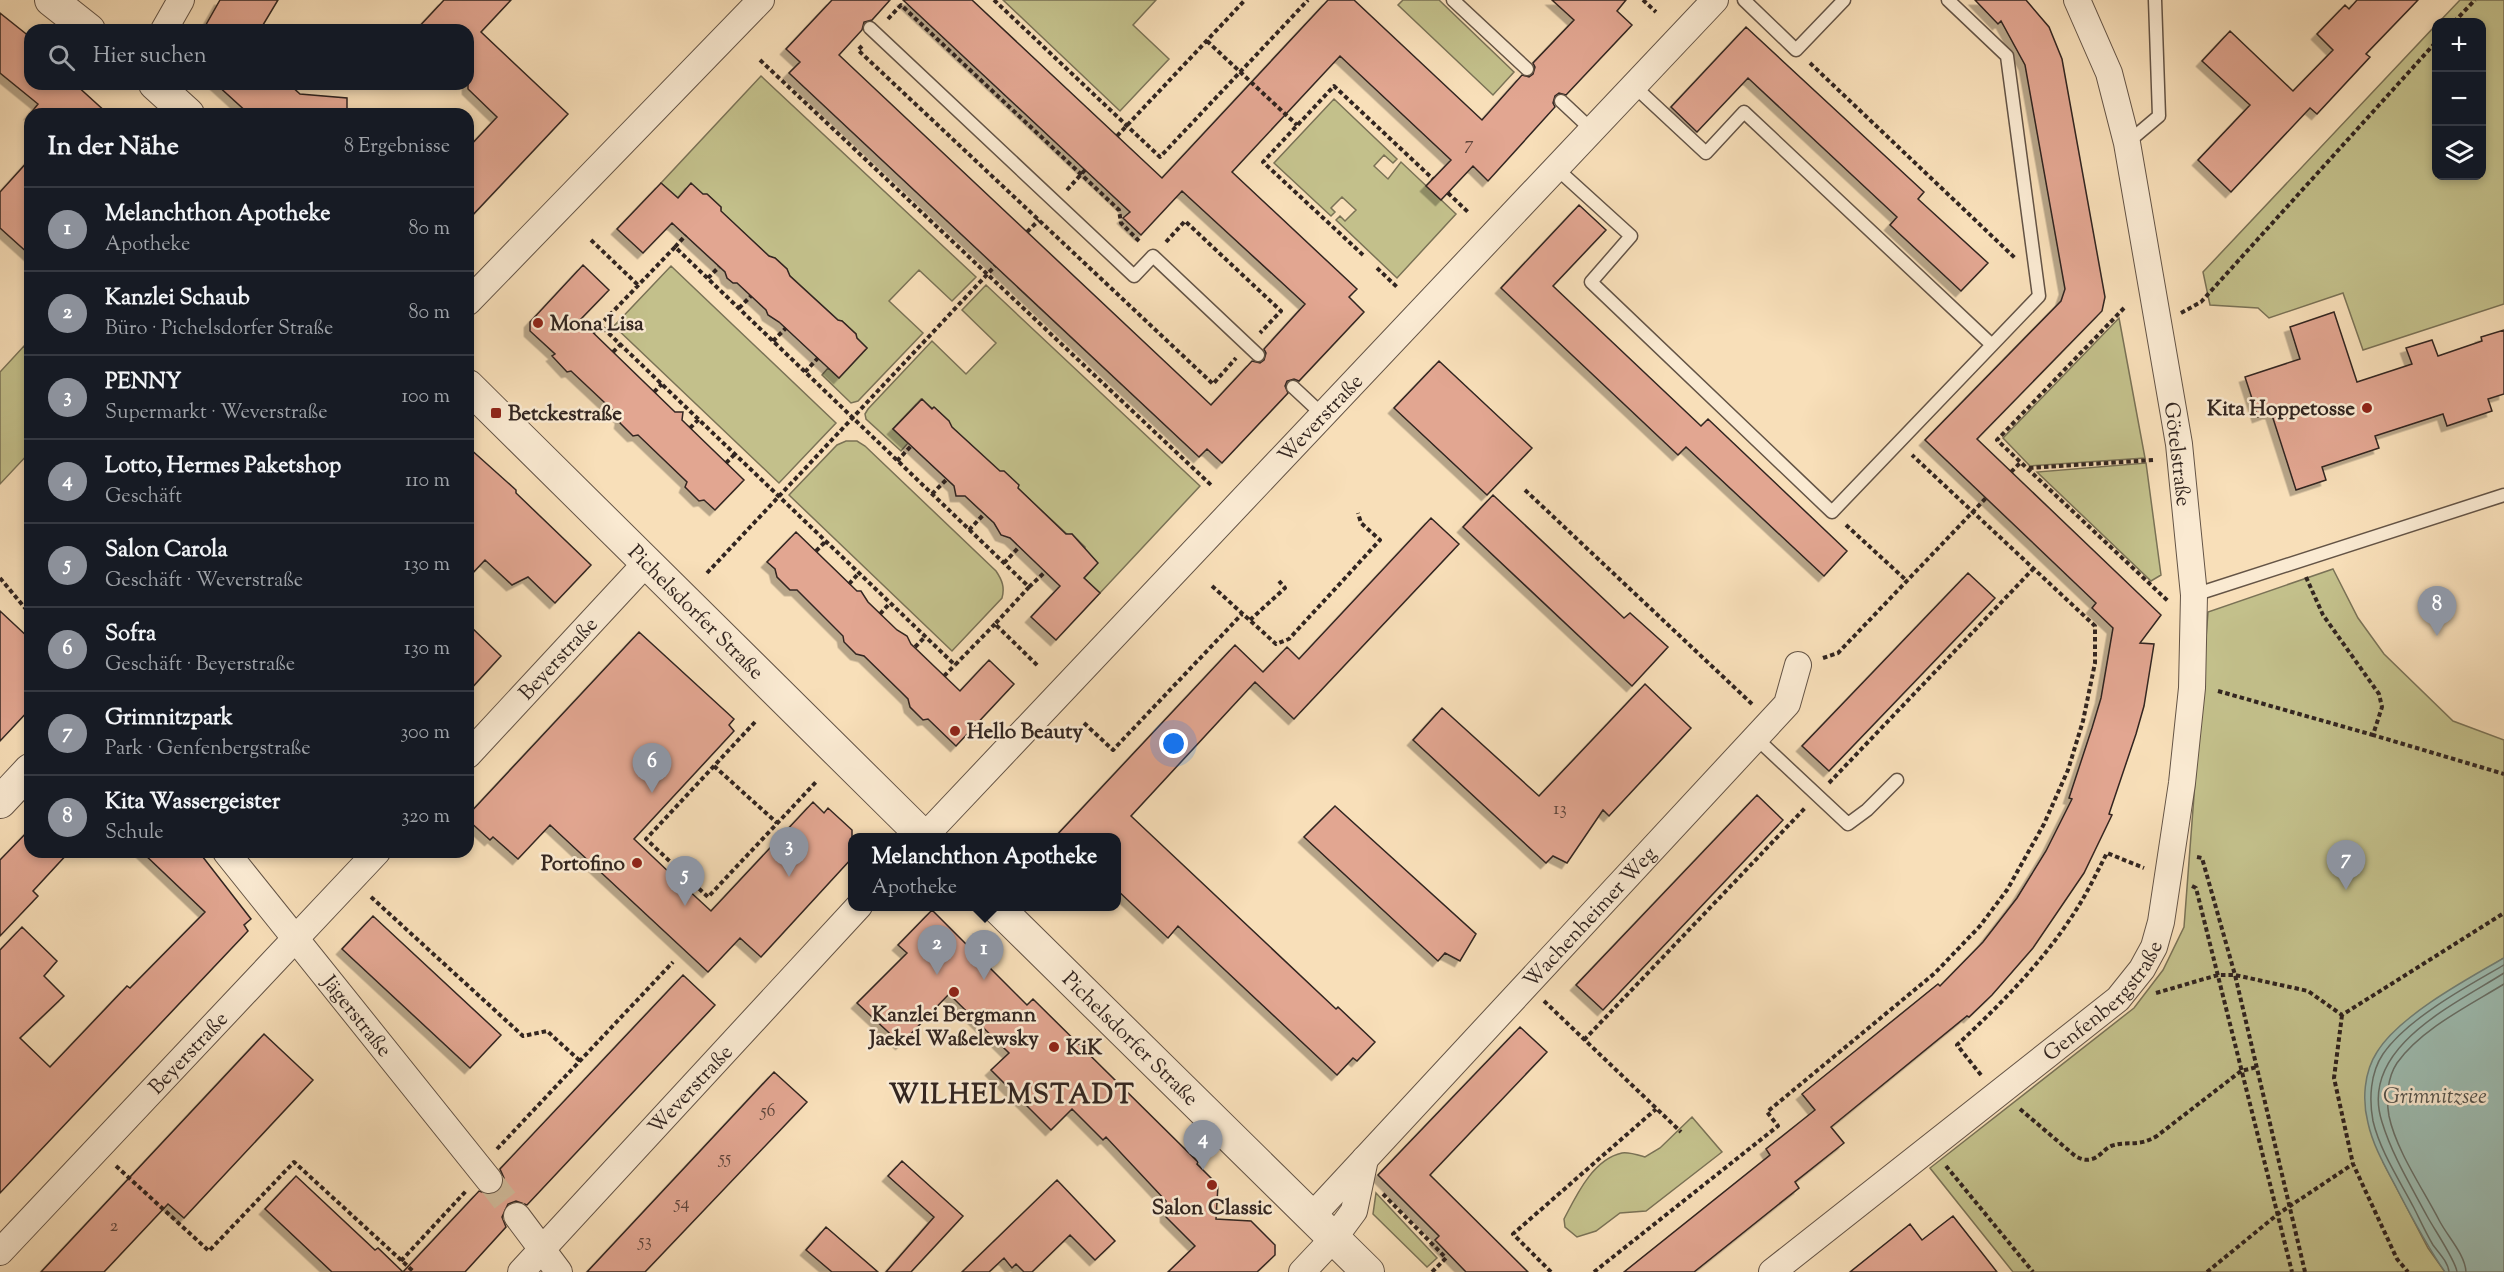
<!DOCTYPE html>
<html lang="de">
<head>
<meta charset="utf-8">
<style>
  :root { --surface:#171b24; --page:#20242c; --text:#f1f3f6; --muted:#9ea1a6; --line:#363941; --accent:#8c9099 }
  body { margin:0; font-family:"Sorts Mill Goudy",serif; background:var(--page); color:var(--text) }
  .controls { position:absolute; right:18px; top:18px; display:grid; overflow:hidden; border-radius:12px; box-shadow:0 3px 9px #0003 }
  .controls button { width:54px; height:54px; display:grid; place-items:center; padding:0; border:0; border-bottom:2px solid var(--line); background:var(--surface); color:var(--text); font:30px sans-serif }
  .you { position:absolute; left:1174px; top:744px; width:21px; height:21px; margin:-15px; border:4px solid #fff; border-radius:50%; background:#1a73e8; box-shadow:0 0 0 9px #1a73e833 }
  .badge { display:grid; place-items:center; width:39px; height:39px; border-radius:50%; background:var(--accent); color:#fff; font-size:20px; font-weight:700 }
  .pin { position:absolute; translate:-50% -50px; filter:drop-shadow(0 2px 3px #0008) }
  .pin::after { content:''; position:absolute; top:32px; width:21px; height:18px; background:inherit; clip-path:polygon(0 0,100% 0,50% 100%) }
  .popup { position:absolute; left:848px; top:833px; width:273px; height:78px; box-sizing:border-box; display:grid; place-content:center; border-radius:12px; background:var(--surface); filter:drop-shadow(0 2px 4px #0005); font-size:20px; white-space:nowrap; color:var(--muted) }
  .popup b { font-size:22px; color:var(--text) }
  .popup::after { content:''; position:absolute; left:50%; top:100%; margin-left:-12px; border:12px solid transparent; border-top-color:var(--surface) }
  .list { margin:0; padding:0; list-style:none }
  h2 { display:flex; justify-content:space-between; align-items:center; height:78px; margin:0; padding:0 24px; font-size:26px }
  h2 small { font-size:20px; font-weight:400; color:var(--muted) }
  .list li { display:grid; grid-template-columns:39px 1fr auto; gap:18px; align-items:center; box-sizing:border-box; height:84px; padding:0 24px; border-top:2px solid var(--line) }
  .list b { display:block; font-size:22px; white-space:nowrap }
  .list p { margin:0; font-size:20px; white-space:nowrap; color:var(--muted) }
  .list em { font-size:20px; font-style:normal; color:var(--muted) }
  .icon { flex:none; width:33px; height:33px; fill:none; stroke:currentColor; stroke-width:2; stroke-linecap:round; stroke-linejoin:round }
  .map { position:relative; flex:none; width:2504px; height:1272px; overflow:hidden }
  .search { position:absolute; background:var(--surface); box-shadow:0 3px 9px #0003; left:24px; top:24px; width:450px; height:66px; display:flex; align-items:center; gap:15px; box-sizing:border-box; padding:0 21px; border-radius:18px; color:var(--muted); font-size:22px }
  .panel { position:absolute; background:var(--surface); box-shadow:0 3px 9px #0003; left:24px; top:108px; width:450px; height:750px; border-radius:18px }
  .map>svg:first-child { display:block }
  .green { fill:#c3c08b; stroke:#7a7256; stroke-width:1.5 }
  .water { fill:#9dbcb1; stroke:#728077; stroke-width:1.5 }
  .lines { fill:none; stroke-linecap:round; stroke-linejoin:round }
  .shore { stroke:#687068; stroke-width:1.5 }
  .building { fill:#e2a691; stroke:#322520; stroke-width:1.5; filter:url(#shadow) }
  .minor-tunnel { stroke:#d0ba9a; stroke-width:26; stroke-dasharray:26 13; stroke-linecap:butt }
  .service-casing { stroke:#645446; stroke-width:15 }
  .minor-casing { stroke:#645446; stroke-width:28 }
  .tertiary-casing { stroke:#645446; stroke-width:34 }
  .path { stroke:#322520; stroke-width:4; stroke-dasharray:4.5 3; stroke-linecap:butt }
  .service { stroke:#faead2; stroke-width:12 }
  .minor { stroke:#faead2; stroke-width:26 }
  .tertiary { stroke:#faead2; stroke-width:32 }
  .poi-dot { fill:#8f2418; stroke:#faead2; stroke-width:2 }
  .labels { text-anchor:middle; stroke-width:5; stroke-linejoin:round; paint-order:stroke }
  .number-label { font-size:18px; fill:#5e453c }
  .poi-label { font-size:21px; font-weight:bold; fill:#322520; stroke:#faead2; text-anchor:start }
  .street-label { font-size:21px; fill:#322520; stroke:#faead2 }
  .water-label { font-size:22px; font-style:italic; fill:#52524c; stroke:#faead2 }
  .district-label { font-size:27px; font-weight:bold; letter-spacing:1.5px; fill:#322520; stroke:#faead2 }
</style>
</head>
<body>
<div class="map">
<svg width="2504" height="1272" viewBox="0 0 2504 1272">
  <defs>
    <filter id="shadow"><feDropShadow dx="-5.5" dy="5.5" stdDeviation="0" flood-color="#0004"/></filter>
  </defs>
  <rect width="100%" height="100%" fill="#f8dfb9"/>
  <filter id="stains"><feTurbulence type="fractalNoise" baseFrequency=".00333" numOctaves="4"/><feColorMatrix values="0 0 0 0 .2 0 0 0 0 .09 0 0 0 0 .02 0 0 0 .5 -.17"/></filter>
  <radialGradient id="worn" r=".72"><stop offset=".6" stop-color="#630" stop-opacity="0"/><stop offset="1" stop-color="#630" stop-opacity=".3"/></radialGradient>
  <path class="green" d="M1003 0H1156L1133 25 1169 59 1120 111Z
    M1403 0H1439L1514 72 1493 95 1398 5Z
    M2460 0H2504V304L2363 350 2343 293 2269 318 2258 308 2210 305 2203 272 2436 25V176H2482V22H2439Z
    M761 76 976 277 952 301 919 270 889 301 923 333 858 401 851 403 822 375 828 368 839 378 867 348 856 338V334L842 321H839L788 274 787 269 775 258H771L720 211 721 207 708 195 678 198 661 183Z
    M1334 99 1397 159 1393 163 1384 155 1374 166 1388 179 1401 162 1456 214 1397 278 1336 220 1340 216 1345 221 1356 210 1342 197 1331 208 1335 212 1331 216 1274 163Z
    M671 266 836 423 779 483 614 326Z
    M986 285 1200 486 1100 593 1084 578 1085 547 1072 534 1068 535 949 425V421L935 408H932L921 399 893 429 908 443 901 451 866 419 865 414 868 409 932 341 966 374 996 343 962 310Z
    M2119 318 2145 458 2030 466 2003 438Z
    M24 346 30 352V452L0 484V372Z
    M846 441H857L865 446 996 571C1002 580 1005 587 1002 598L952 651 789 495 837 445Z
    M2146 463 2161 575 2151 581 2037 472Z
    M2333 569 2358 618 2384 654 2453 721 2504 740V958L2431 1003 2383 1162 2428 1248 2445 1272H2013L1930 1168 2134 1008 2163 970 2184 927 2208 612Z
    M1692 1117 1722 1152 1646 1211 1620 1213 1596 1231 1577 1237 1565 1227 1564 1219C1576 1196 1593 1159 1622 1153 1629 1152 1638 1155 1645 1157L1660 1148Z
    M1376 1193 1437 1258 1427 1267 1373 1214Z"/>
  <path class="water" d="M2504 958V1272H2445C2427 1246 2412 1218 2397 1189 2386 1168 2373 1146 2368 1123 2362 1100 2364 1072 2377 1052 2399 1016 2467 979 2504 958Z"/>
  <g class="lines">
    <path class="shore" d="M2449 1272C2448 1262 2439 1253 2433 1245 2426 1233 2420 1220 2414 1208 2400 1181 2380 1151 2373 1121 2369 1100 2370 1073 2383 1054 2407 1019 2467 986 2504 965
      M2457 1272C2456 1261 2434 1229 2427 1216 2411 1186 2392 1155 2382 1122 2358 1048 2454 1005 2504 973
      M2466 1272C2465 1254 2447 1236 2439 1220 2423 1189 2396 1150 2389 1116 2386 1099 2387 1078 2397 1063 2421 1029 2470 1005 2504 984"/>
  </g>
  <path class="building" d="M220 0H278L260 30H203Z
    M444 0H511L481 32 568 114 468 220V148L497 117 468 89V30H416Z
    M832 0H890L872 20 864 22 862 30 839 55 1211 405 1252 361 1260 363 1264 360 1266 353 1264 349 1305 304 1182 191 1141 235 1123 218 1130 212 903 0H972L1162 178 1328 0H1354L1482 120 1522 75 1529 77 1533 74 1535 67 1533 63 1574 20 1552 0H1626L1617 11 1632 25 1566 95 1559 93 1555 96 1553 103 1555 107 1488 181 1473 166 1441 200 1426 186 1451 160 1340 56 1232 172 1357 289 1349 297 1364 312 1299 381 1294 379 1287 381 1285 386 1288 393 1222 463 1207 449 1199 457 789 73 800 62 786 49Z
    M1975 0H2026L2049 27 2062 59 2105 297 2102 311 1977 439 2161 615 2140 643 2154 644 2144 706 2136 734 2109 814 2112 815 2084 873 2033 948 1992 995 1969 1017 1967 1016 1831 1127 1844 1143 1795 1182 1799 1188 1694 1272H1624L1770 1155 1766 1149 1815 1110 1802 1094 1938 984 1940 986 1983 942 2017 898 2046 851 2072 799 2069 798 2092 728 2101 698 2113 628 2092 608 2096 603 1925 440 2061 301 2065 289 2025 65 2001 21 1998 24Z
    M2357 0H2418L2366 54 2370 57 2317 114 2310 108 2231 192 2198 160 2250 105 2202 61 2230 31 2293 91 2333 50 2317 34 2345 5 2349 9Z
    M0 13 30 37V84H75L108 114H30L38 104 0 73Z
    M1746 27 1924 192 1918 199 1988 263 1961 291 1890 225 1897 217 1748 78 1697 132 1671 107Z
    M216 84H289L300 94 347 98V114H249Z
    M30 159V255L0 228V192Z
    M661 183 678 198 691 183 703 194H707L721 207V211L769 256 775 258 787 269 790 276 838 320 842 321 856 334 857 338 867 348 839 378 779 322 768 315 766 310 737 283H733L727 278 725 272 672 223 643 253 617 229Z
    M1579 205 1606 230 1553 286 1701 426 1708 419 1847 551 1824 576 1686 447 1678 455 1501 288Z
    M583 265 609 290 580 320 675 412H683L682 420 744 480 715 510 704 500 699 501 685 487 687 482 638 435 633 436 620 423 621 418 571 371 567 372 552 356 555 354 530 331V322Z
    M2334 312 2357 382 2412 364 2406 348 2432 340 2438 356 2482 341 2481 337 2504 330V394L2488 399 2492 411 2447 426 2443 414 2375 436 2379 448 2322 467 2326 480 2296 490 2271 412 2258 417 2245 377 2300 359 2290 327Z
    M1439 361 1532 448 1487 495 1394 408Z
    M922 399 932 409 934 407 949 421 952 427 1000 471H1004L1019 485 1018 488 1066 534H1072L1098 563 1084 578 1100 593 1056 640 1031 617 1060 586 1010 538 1001 535 994 523 965 496H956L954 486 893 429Z
    M468 447 516 490V493L591 565 555 603 528 577 512 585 485 560 468 578Z
    M1493 495 1624 618 1630 613 1668 647 1632 686 1463 527Z
    M1431 518 1459 544 1294 719 1255 682 1131 816 1336 1009 1338 1007 1375 1042 1357 1061 1353 1058 1337 1075 1178 926 1168 938 1116 889V837H1055L1235 645 1263 672 1287 647 1299 659Z
    M796 532 857 591H861L868 602 897 630 907 636 911 644 960 691 989 660 1014 684 956 746 928 719 923 720 910 707 908 699 900 691 864 656 856 654 844 642 843 636 797 590H790L777 577 775 569 767 562Z
    M1968 573 1995 598 1829 771 1802 746Z
    M0 611 30 639V709L0 741Z
    M468 624 501 656 468 692Z
    M639 632 734 719 729 725 734 731 634 839 672 875 711 911 813 802 824 813 828 808 852 830V858L761 957 740 938 708 972 550 825 518 859 493 837 490 840 468 820V815Z
    M1645 684 1691 728 1609 816 1603 810 1567 863 1553 856 1546 863 1413 740 1442 708 1539 796Z
    M1757 795 1783 820 1603 1010 1576 985Z
    M1335 806 1476 934 1460 961 1445 953 1438 961 1304 837Z
    M30 829V852H69L33 891 38 896 0 936V860Z
    M142 852H199L251 919 244 925 248 931 0 1193V950L22 927 57 961 44 976 64 996 20 1038 50 1067 127 986 130 988 205 912Z
    M932 910 1027 1005 1033 999 1198 1162 1197 1164 1218 1185 1216 1219 1251 1221 1275 1245V1255L1257 1272H1168L1195 1246 1166 1217V1201L1106 1137 1103 1140 1072 1109 1051 1130 991 1070 1009 1053 949 994 901 1044 857 1003 907 953 898 945Z
    M373 916 501 1035 470 1068 342 949Z
    M683 975 715 1005 527 1205 516 1201 508 1204 502 1217 506 1227 465 1272H332L265 1209 296 1176 375 1250 378 1248 403 1272 479 1191 491 1195 499 1191 504 1178 500 1169Z
    M1520 1027 1547 1052 1430 1175 1528 1272H1466L1435 1240 1439 1236 1378 1175Z
    M264 1034 313 1080 184 1218 168 1204 104 1272H41Z
    M774 1072 807 1102 645 1272H587Z
    M902 1161 963 1216 911 1272H886L934 1217 888 1176Z
    M1057 1180 1115 1241 1095 1260 1070 1235 1032 1272H1024L1016 1264 1012 1268 1004 1258 989 1272H962Z
    M1953 1216 1997 1272H1850L1910 1224 1922 1240Z
    M826 1227 878 1272H832L806 1250Z"/>
  <g class="lines">
    <path class="minor-tunnel" d="M489 1180 517 1216"/>
    <defs>
      <path id="service" d="M1453 0 1527 69
        M1744 0 1796 50 1844 0
        M870 28 1134 276 1153 256 1258 355
        M1634 86 1706 153 1744 112 1992 345
        M1561 101 1592 130
        M2127 143 2159 116 2155 0
        M1556 168 1631 236 1591 282 1832 512 2039 296 2007 56 1948 0
        M1293 387 1323 415
        M2194 595 2504 495
        M1756 738 1848 824 1867 810 1897 780"/>
      <g id="minor">
        <path d="M164 30 181 0"/>
        <path d="M468 302 761 0"/>
        <path id="s1" d="M468 755 647 562"/>
        <path id="s2" d="M923 838 1715 0"/>
        <path id="s3" d="M226 852 489 1180"/>
        <path d="M517 1216 559 1272"/>
        <path id="s4" d="M1312 1216 1787 704 1798 665"/>
        <path id="s5" d="M0 1252 377 852"/>
        <path id="s6" d="M521 1272 859 906"/>
        <path d="M1302 1272 1334 1238 1354 1211 1365 1159"/>
        <path id="s7" d="M1772 1272 2118 999 2142 969 2154 947 2161 922 2182 783 2192 688 2194 595 2179 444 2127 143 2109 73 2077 0"/>
      </g>
      <g id="tertiary">
        <path d="M51 0 89 30"/>
        <path d="M155 84 188 114"/>
        <path id="s8" d="M468 386 925 838"/>
        <path d="M0 802 30 770"/>
        <path id="s9" d="M996 906 1368 1272"/>
      </g>
    </defs>
    <use href="#service" class="service-casing"/>
    <use href="#minor" class="minor-casing"/>
    <use href="#tertiary" class="tertiary-casing"/>
    <path class="path" d="M994 0 1160 157 1308 0
      M1643 0 1656 12
      M888 19 901 5 1119 210 1121 223 1140 242
      M2454 22 2475 0
      M1207 41 1297 125
      M862 46 858 50 1213 384 1236 358
      M760 60 1211 485
      M1810 63 2015 258
      M1117 136 1245 0
      M1067 190 1085 170
      M1448 193 1468 212
      M1027 232 1039 220
      M591 240 638 285
      M1166 242 1185 221 1281 311 1260 333
      M675 247 686 235
      M1363 255 1263 162 1334 86 1433 179
      M1377 268 1397 287
      M708 278 719 267
      M739 308 751 296
      M2124 308 1997 440 2169 602
      M2181 313 2201 302 2436 42
      M593 333 600 325
      M773 341 786 328
      M613 352 621 344
      M805 372 818 358
      M654 392 662 384
      M690 428 699 419
      M897 461 911 446
      M726 463 735 454
      M2029 468 2153 460
      M2011 472 2020 463
      M1525 490 1752 704
      M932 494 947 479
      M1846 525 1907 581
      M969 530 984 514
      M816 551 826 541
      M1004 563 1019 547
      M707 573 995 266
      M2306 577 2323 615 2379 694 2382 707 2373 735 2504 774
      M0 578 30 614
      M849 584 859 573
      M1212 586 1276 644 1289 639 1380 540 1361 523 1358 513
      M1029 587 1045 572
      M880 614 890 603
      M1250 620 1285 588 1279 581
      M995 624 955 665 600 325 675 247 1029 587 995 624 1039 667
      M915 647 925 637
      M1823 658 1838 653 1986 498
      M944 676 955 665
      M2218 691 2373 735
      M755 722 646 839 708 897 816 782
      M1084 723 1113 750 1242 614
      M714 766 777 823
      M1829 783 2034 568
      M2197 857 2202 858 2235 975 2305 1272
      M2192 886 2196 888 2292 1272
      M371 897 523 1036 547 1031 580 1061
      M2156 993 2218 975H2235L2308 991 2342 1015 2504 913
      M1544 1001 1681 1132
      M2342 1015 2334 1078 2353 1164 2397 1259 2408 1272
      M1584 1040 1805 808
      M1981 1075 1957 1045C2003 1002 2048 957 2081 902 2090 887 2098 870 2107 853L2144 868
      M2020 1109 2074 1155C2080 1159 2085 1161 2092 1159 2100 1157 2104 1149 2111 1146 2129 1140 2136 1148 2157 1136L2241 1071 2257 1067
      M497 1149 673 962
      M116 1166 209 1251 294 1162 414 1272
      M1946 1166 2033 1272
      M1383 1194 1446 1258 1432 1272
      M401 1261 466 1191
      M1551 1272 1513 1234 1656 1109
      M1594 1272 1778 1126 1767 1112 1935 973 1980 926 2007 890 2044 824 2068 770 2083 721 2095 663V626L1912 455
      M2207 1272 2278 1214 2353 1164"/>
    <use href="#service" class="service"/>
    <use href="#minor" class="minor"/>
    <use href="#tertiary" class="tertiary"/>
  </g>
  <g class="poi-dot">
    <circle cx="538" cy="323" r="6"/>
    <circle cx="2367" cy="408" r="6"/>
    <rect x="490" y="407" width="12" height="12" rx="3"/>
    <circle cx="955" cy="731" r="6"/>
    <circle cx="637" cy="863" r="6"/>
    <circle cx="954" cy="992" r="6"/>
    <circle cx="1054" cy="1047" r="6"/>
    <circle cx="1212" cy="1185" r="6"/>
  </g>
  <g class="labels">
    <g class="number-label">
      <text x="1469" y="149">7</text>
      <text x="1560" y="814">13</text>
      <text x="768" y="1116">56</text>
      <text x="725" y="1163">55</text>
      <text x="682" y="1208">54</text>
      <text x="114" y="1231">2</text>
      <text x="645" y="1246">53</text>
    </g>
    <g class="poi-label">
      <text x="550" y="330">Mona Lisa</text>
      <text x="2355" y="415" text-anchor="end">Kita Hoppetosse</text>
      <text x="508" y="420">Betckestraße</text>
      <text x="967" y="738">Hello Beauty</text>
      <text x="625" y="870" text-anchor="end">Portofino</text>
      <text x="954" y="1021" text-anchor="middle">Kanzlei Bergmann<tspan x="954" dy="24">Jaekel Waßelewsky</tspan></text>
      <text x="1066" y="1054">KiK</text>
      <text x="1212" y="1214" text-anchor="middle">Salon Classic</text>
    </g>
    <g class="street-label">
      <text dy="7" stroke="none"><textPath href="#s2" startOffset="578">Weverstraße</textPath></text>
      <text transform="translate(2178 454) rotate(83)" y="7">Götelstraße</text>
      <text dy="7" stroke="none"><textPath href="#s8" startOffset="321">Pichelsdorfer Straße</textPath></text>
      <text dy="7" stroke="none"><textPath href="#s1" startOffset="132">Beyerstraße</textPath></text>
      <text dy="7" stroke="none"><textPath href="#s4" startOffset="408">Wachenheimer Weg</textPath></text>
      <text dy="7" stroke="none"><textPath href="#s7" startOffset="429">Genfenbergstraße</textPath></text>
      <text dy="7" stroke="none"><textPath href="#s3" startOffset="210">Jägerstraße</textPath></text>
      <text dy="7" stroke="none"><textPath href="#s9" startOffset="189">Pichelsdorfer Straße</textPath></text>
      <text dy="7" stroke="none"><textPath href="#s5" startOffset="274">Beyerstraße</textPath></text>
      <text dy="7" stroke="none"><textPath href="#s6" startOffset="249">Weverstraße</textPath></text>
    </g>
    <g class="water-label">
      <text x="2435" y="1103">Grimnitzsee</text>
    </g>
    <g class="district-label">
      <text x="1012" y="1103">WILHELMSTADT</text>
    </g>
  </g>
  <rect width="100%" height="100%" filter="url(#stains)"/>
  <rect width="100%" height="100%" fill="url(#worn)"/>
</svg>
<div class="controls">
<button>+</button>
<button>−</button>
<button><svg class="icon" aria-label="layers" viewBox="0 0 24 24"><path d="M12 4l9 5-9 5-9-5zM3 14l9 5 9-5"/></svg></button>
</div>
<div class="you"></div>
<div class="pin badge" style="left:984px;top:980px">1</div>
<div class="popup"><b>Melanchthon Apotheke</b>Apotheke</div>
<div class="pin badge" style="left:937px;top:975px">2</div>
<div class="pin badge" style="left:789px;top:877px">3</div>
<div class="pin badge" style="left:1203px;top:1170px">4</div>
<div class="pin badge" style="left:685px;top:906px">5</div>
<div class="pin badge" style="left:652px;top:793px">6</div>
<div class="pin badge" style="left:2346px;top:890px">7</div>
<div class="pin badge" style="left:2437px;top:636px">8</div>
<div class="search"><svg class="icon" aria-label="search" viewBox="0 0 24 24"><circle cx="10" cy="10" r="6"/><path d="M15 15l6 6"/></svg>Hier suchen</div>
<section class="panel">
<h2>In der Nähe<small>8 Ergebnisse</small></h2>
<ul class="list">
<li><span class="badge">1</span><div><b>Melanchthon Apotheke</b><p>Apotheke</p></div><em>80 m</em></li>
<li><span class="badge">2</span><div><b>Kanzlei Schaub</b><p>Büro · Pichelsdorfer Straße</p></div><em>80 m</em></li>
<li><span class="badge">3</span><div><b>PENNY</b><p>Supermarkt · Weverstraße</p></div><em>100 m</em></li>
<li><span class="badge">4</span><div><b>Lotto, Hermes Paketshop</b><p>Geschäft</p></div><em>110 m</em></li>
<li><span class="badge">5</span><div><b>Salon Carola</b><p>Geschäft · Weverstraße</p></div><em>130 m</em></li>
<li><span class="badge">6</span><div><b>Sofra</b><p>Geschäft · Beyerstraße</p></div><em>130 m</em></li>
<li><span class="badge">7</span><div><b>Grimnitzpark</b><p>Park · Genfenbergstraße</p></div><em>300 m</em></li>
<li><span class="badge">8</span><div><b>Kita Wassergeister</b><p>Schule</p></div><em>320 m</em></li>
</ul>
</section>
</div>
</body>
</html>
